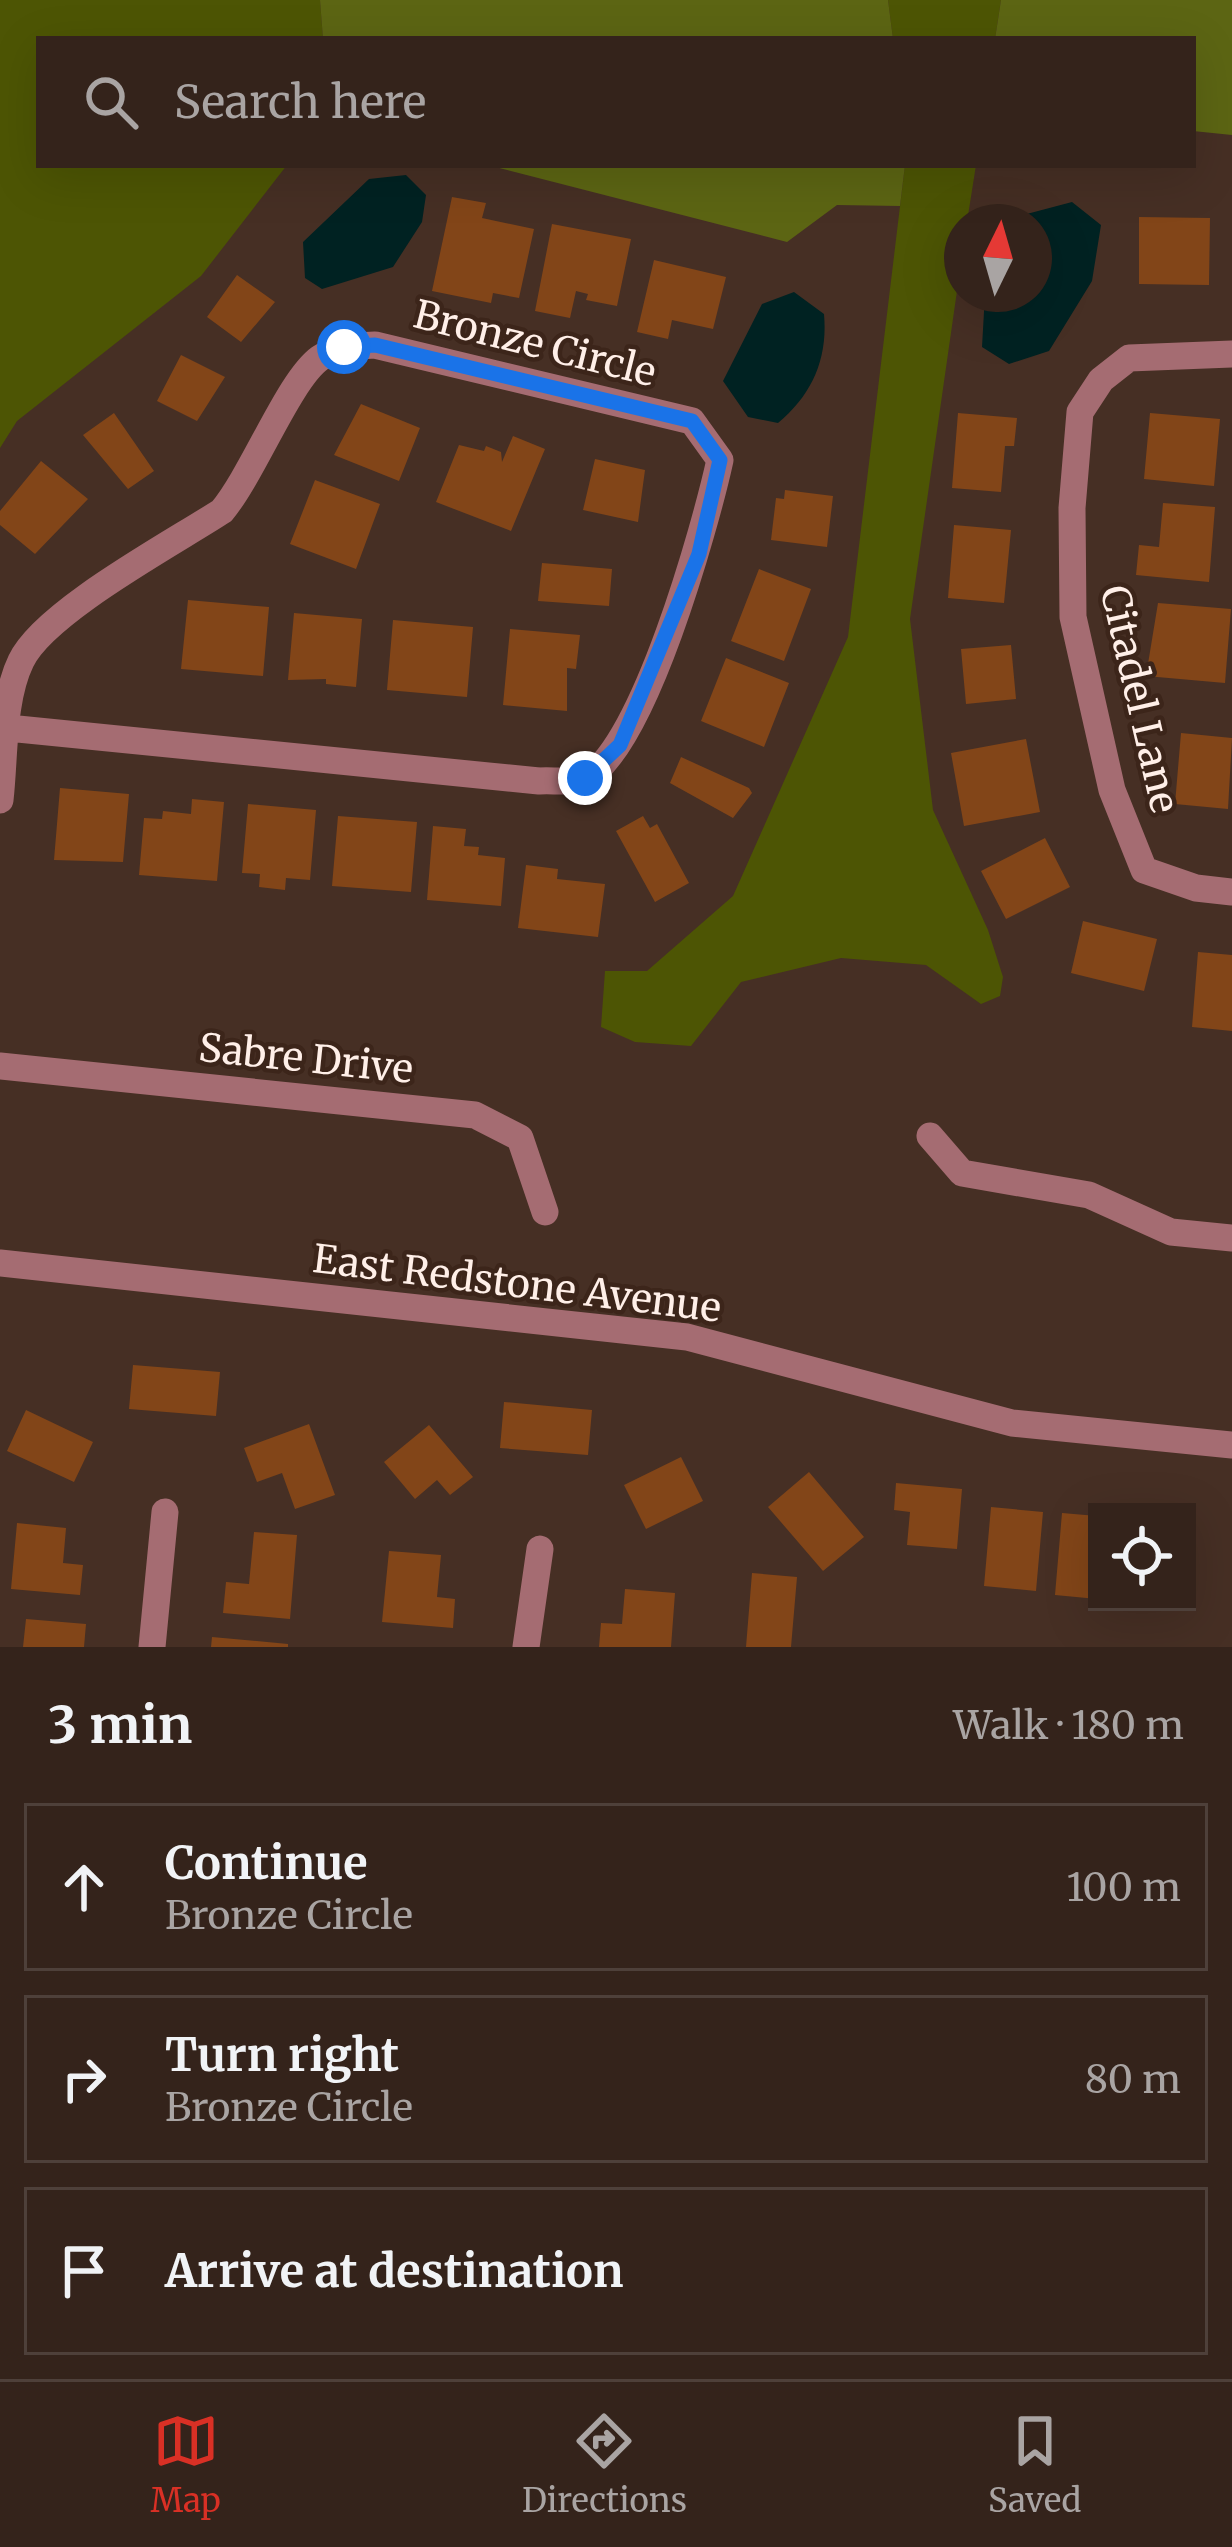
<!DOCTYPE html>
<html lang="en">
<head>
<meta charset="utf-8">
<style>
  :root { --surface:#34231b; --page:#3f2f28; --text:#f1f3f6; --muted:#a9a4a3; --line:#4e403a; --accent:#d93025 }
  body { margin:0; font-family:Merriweather,serif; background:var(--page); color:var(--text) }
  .controls { position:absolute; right:36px; bottom:36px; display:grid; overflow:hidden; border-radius:0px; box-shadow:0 12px 48px #0002 }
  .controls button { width:108px; height:108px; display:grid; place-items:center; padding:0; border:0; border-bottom:3px solid var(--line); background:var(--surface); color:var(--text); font:60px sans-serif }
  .compass { position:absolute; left:944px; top:204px; width:108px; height:108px; border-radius:50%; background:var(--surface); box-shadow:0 12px 48px #0002; rotate:5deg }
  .stop { position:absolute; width:36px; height:36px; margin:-27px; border:9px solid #1a73e8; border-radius:50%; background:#fff }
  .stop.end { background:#1a73e8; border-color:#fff; box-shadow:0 3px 12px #0008 }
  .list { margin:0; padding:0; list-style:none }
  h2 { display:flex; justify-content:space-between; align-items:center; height:156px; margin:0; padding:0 48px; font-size:51px }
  h2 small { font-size:39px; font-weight:400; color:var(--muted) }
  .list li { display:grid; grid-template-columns:78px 1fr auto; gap:36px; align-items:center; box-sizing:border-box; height:168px; margin:0 24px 24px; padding:0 24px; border:3px solid var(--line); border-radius:0px }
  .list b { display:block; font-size:45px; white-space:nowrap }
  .list p { margin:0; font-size:39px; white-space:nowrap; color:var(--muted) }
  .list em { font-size:39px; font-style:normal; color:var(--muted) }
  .icon { flex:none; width:66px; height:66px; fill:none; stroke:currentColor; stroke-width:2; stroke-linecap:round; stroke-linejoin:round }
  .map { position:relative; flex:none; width:1232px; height:1647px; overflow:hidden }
  .search { position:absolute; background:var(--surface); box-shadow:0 12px 48px #0002; left:36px; right:36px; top:36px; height:132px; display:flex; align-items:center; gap:30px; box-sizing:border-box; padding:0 42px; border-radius:0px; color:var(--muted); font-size:45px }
  .sheet { height:732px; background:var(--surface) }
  nav { display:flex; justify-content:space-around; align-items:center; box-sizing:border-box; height:168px; border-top:3px solid var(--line); background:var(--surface); font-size:33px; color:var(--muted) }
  nav a { display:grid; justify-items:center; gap:6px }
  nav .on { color:var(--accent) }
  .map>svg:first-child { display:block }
  .green { fill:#4d5504 }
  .forest { fill:#5c6513 }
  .water { fill:#022 }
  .building { fill:#824518 }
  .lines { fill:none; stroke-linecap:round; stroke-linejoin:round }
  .minor { stroke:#a56c72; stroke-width:27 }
  .route { stroke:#1a73e8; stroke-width:15 }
  .labels { text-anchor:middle; stroke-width:9; stroke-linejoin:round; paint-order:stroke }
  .street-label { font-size:39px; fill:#ffefe8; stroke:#3c251a }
</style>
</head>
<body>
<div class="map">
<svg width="1232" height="1647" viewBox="0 0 1232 1647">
  <rect width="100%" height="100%" fill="#462f24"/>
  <path class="green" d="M0 0H320L323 39H39V165H287L201 276 17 421 0 448Z
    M888 0H1001L995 39H893Z
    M905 165H976L967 222H962V256L910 619 933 810 988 930 1003 977 1000 996 981 1004 926 965 841 958 741 982 691 1046 635 1042 601 1027 605 971H647L733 896 848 637Z"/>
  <path class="forest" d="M320 0H888L893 39H323Z
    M1001 0H1232V135L1193 131V39H995Z
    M488 165H905L900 206 837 205 787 242Z"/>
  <path class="water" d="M406 175 426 195 422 222 393 267 322 289 305 278 303 242 369 179Z
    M1072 202 1101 225 1092 281 1049 351 1009 364 982 347 985 294H1034V222H1019L1023 215Z
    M794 292 824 314C828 359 812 395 778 423L748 417 723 381 762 304Z"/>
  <path class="building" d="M452 197 486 203 482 218 534 229 519 298 493 293 491 303 432 291Z
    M1139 217 1210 218 1209 285 1139 284Z
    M552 224 631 239 617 306 586 300 588 294 576 291 570 318 535 311Z
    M654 260 726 277 713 329 672 320 668 339 637 332Z
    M237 275 275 302 241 342 207 317Z
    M181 355 225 377 197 421 157 401Z
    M361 404 420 428 399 481 334 455Z
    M114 413 154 471 128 489 83 435Z
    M958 413 1017 418 1014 446H1005L1001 492 952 488Z
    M1150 413 1220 419 1214 486 1144 479Z
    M513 436 545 449 511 531 436 502 459 445 484 451 486 446 501 452 502 462Z
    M595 459 645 470 638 522 583 510Z
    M41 461 88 499 35 554 0 525V511Z
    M315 480 380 504 356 569 290 544Z
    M785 490 833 496 827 547 771 540 776 498 784 499Z
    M1163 503 1215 507 1209 582 1136 575 1139 545 1159 547Z
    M954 525 1011 530 1004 603 948 598Z
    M542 563 612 569 609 606 538 601Z
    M759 569 811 589 784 661 731 641Z
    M188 600 269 607 263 676 181 669Z
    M1158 603 1231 609 1225 683 1146 676Z
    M294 613 362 619 356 687 326 684V679L288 680Z
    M393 620 473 627 467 697 387 690Z
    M510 629 580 635 576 669 567 668V711L503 705Z
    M1011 645 1016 699 966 704 961 649Z
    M726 658 789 683 764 747 701 721Z
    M1181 733 1232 738 1228 809 1175 804Z
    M1026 739 1040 812 964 826 951 753Z
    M681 757 749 788 752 793 733 818 670 783Z
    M60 788 129 794 123 862 54 860Z
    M192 799 224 802 217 881 139 875 144 818 162 819 163 811 191 814Z
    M248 804 316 810 310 880 286 878 285 890 259 887 260 874 242 873Z
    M338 816 417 822 411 892 332 886Z
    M643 816 650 828 657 824 689 883 655 902 616 831Z
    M433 826 466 829 464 846 479 847 478 855 505 858 501 906 427 900Z
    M1045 838 1070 887 1006 919 981 871Z
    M526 865 558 869 557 879 605 884 598 937 518 928Z
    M1083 921 1157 939 1144 991 1071 973Z
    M1198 952 1232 955V1031L1192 1027Z
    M133 1365 220 1372 216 1416 129 1409Z
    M504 1402 592 1410 588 1455 500 1448Z
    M26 1410 93 1442 74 1482 7 1451Z
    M309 1424 335 1495 295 1509 282 1473 257 1482 244 1448Z
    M429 1425 473 1477 450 1495 437 1480 415 1499 384 1462Z
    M681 1457 703 1501 646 1529 624 1485Z
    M809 1472 864 1537 823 1571 768 1507Z
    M896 1483 962 1489 957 1549 907 1545 910 1512 894 1510Z
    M991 1507 1043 1512 1036 1591 984 1586Z
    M1062 1513 1097 1516V1599L1055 1595Z
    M17 1523 66 1528 63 1563 83 1565 80 1595 11 1589Z
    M254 1532 297 1535 290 1619 223 1613 226 1582 249 1584Z
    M389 1551 441 1555 437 1597 455 1599 453 1628 382 1622Z
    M752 1573 797 1577 791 1647H746Z
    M625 1589 675 1593 671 1647H599L601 1623 622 1624Z
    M26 1619 86 1624 84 1647H23Z
    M212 1637 288 1644V1647H211Z"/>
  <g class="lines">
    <path class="minor" d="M1232 354 1129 358 1101 380 1080 412 1072 508 1073 617 1112 790 1144 870 1196 888 1232 892
      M0 727 8 728 539 781C552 780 574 783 585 778 643 751 706 524 720 460L692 421 375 345C356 346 337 347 320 358 289 380 253 474 222 511 173 543 44 612 21 661 2 700 5 756 0 800
      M0 1066 475 1115 520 1138 545 1212
      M930 1136 962 1173 1089 1195 1171 1232 1232 1238
      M0 1263 687 1337 1012 1423 1232 1445
      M152 1647 165 1512
      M526 1647 540 1549"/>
  </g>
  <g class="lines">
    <path class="route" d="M344 347 375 345 692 421 720 460 699 554 620 745 585 778"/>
  </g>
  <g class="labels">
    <g class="street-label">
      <text transform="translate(535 343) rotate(14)" y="14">Bronze Circle</text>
      <text transform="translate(1140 699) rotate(77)" y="14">Citadel Lane</text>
      <text transform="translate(306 1058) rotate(6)" y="14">Sabre Drive</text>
      <text transform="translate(517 1283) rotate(7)" y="14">East Redstone Avenue</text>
    </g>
  </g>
</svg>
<div class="controls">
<button><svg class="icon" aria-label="locate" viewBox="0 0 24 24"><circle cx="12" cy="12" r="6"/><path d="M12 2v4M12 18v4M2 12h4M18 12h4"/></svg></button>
</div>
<svg class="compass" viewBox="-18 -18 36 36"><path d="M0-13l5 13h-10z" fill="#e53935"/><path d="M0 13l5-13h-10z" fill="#a9a4a3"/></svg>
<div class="stop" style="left:344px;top:347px"></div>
<div class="stop end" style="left:585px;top:778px"></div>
<div class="search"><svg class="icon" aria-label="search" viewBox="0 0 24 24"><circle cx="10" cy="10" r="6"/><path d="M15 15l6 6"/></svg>Search here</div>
</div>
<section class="sheet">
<h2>3 min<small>Walk · 180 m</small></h2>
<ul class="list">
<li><svg class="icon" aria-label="ahead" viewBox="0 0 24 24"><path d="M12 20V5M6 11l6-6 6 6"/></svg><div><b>Continue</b><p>Bronze Circle</p></div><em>100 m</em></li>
<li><svg class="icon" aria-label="right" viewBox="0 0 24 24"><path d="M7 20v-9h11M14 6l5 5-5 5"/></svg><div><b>Turn right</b><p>Bronze Circle</p></div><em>80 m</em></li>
<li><svg class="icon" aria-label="arrive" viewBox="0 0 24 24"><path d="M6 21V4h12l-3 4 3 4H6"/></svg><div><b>Arrive at destination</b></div></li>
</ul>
</section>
<nav>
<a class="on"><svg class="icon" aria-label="map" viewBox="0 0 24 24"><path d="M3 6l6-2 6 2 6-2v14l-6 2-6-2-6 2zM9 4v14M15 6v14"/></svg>Map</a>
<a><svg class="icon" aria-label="directions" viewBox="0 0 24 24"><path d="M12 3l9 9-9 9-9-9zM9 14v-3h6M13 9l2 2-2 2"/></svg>Directions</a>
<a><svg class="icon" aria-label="saved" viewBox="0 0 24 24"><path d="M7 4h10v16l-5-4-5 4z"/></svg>Saved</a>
</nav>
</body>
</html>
